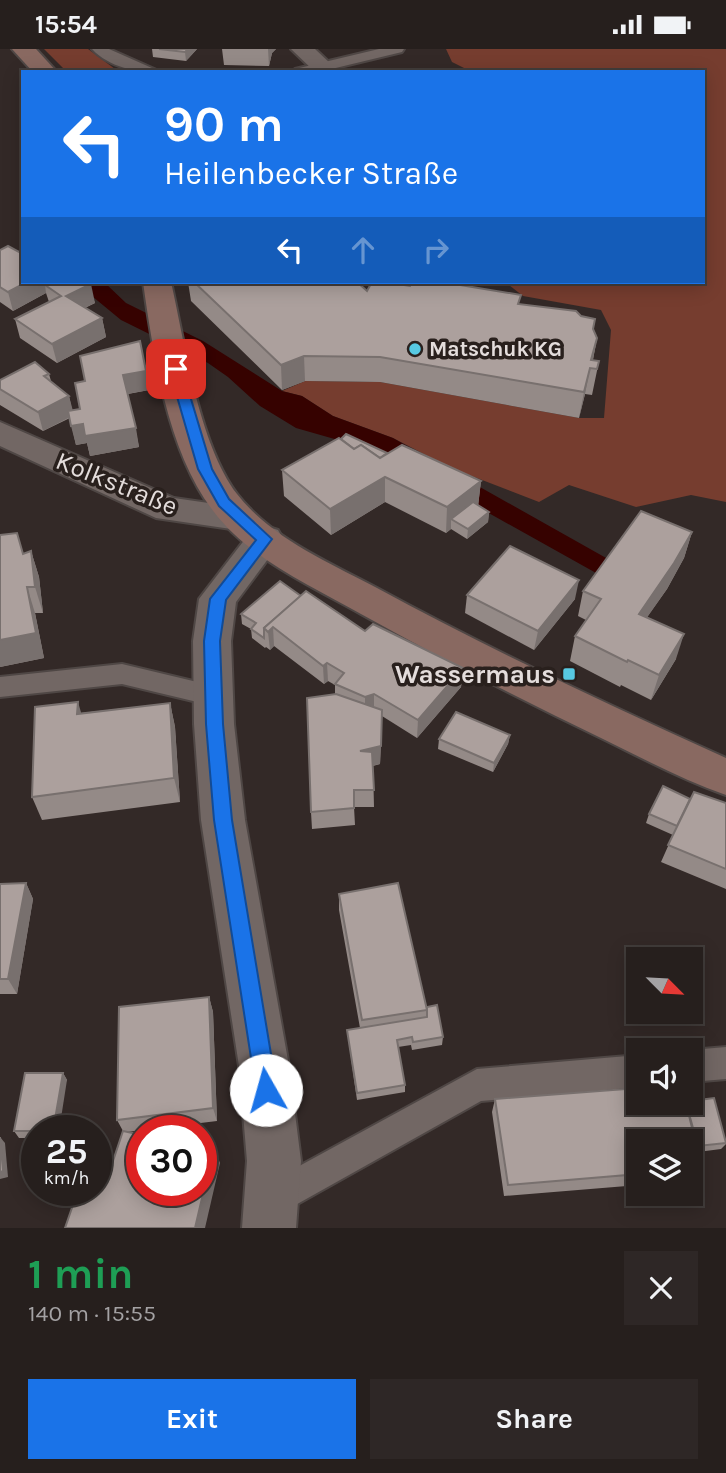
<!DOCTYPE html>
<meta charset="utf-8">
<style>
body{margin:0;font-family:Karla,sans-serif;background:#2e2726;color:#f1f3f6;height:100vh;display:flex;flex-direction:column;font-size:26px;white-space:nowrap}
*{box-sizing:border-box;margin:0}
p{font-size:23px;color:#a4a2a4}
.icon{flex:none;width:38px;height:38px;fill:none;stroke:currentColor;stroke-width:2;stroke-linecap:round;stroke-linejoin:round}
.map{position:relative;height:1179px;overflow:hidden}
.sheet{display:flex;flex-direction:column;background:#261f1d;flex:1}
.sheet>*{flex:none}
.hud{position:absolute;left:21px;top:21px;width:684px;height:214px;border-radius:0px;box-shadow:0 4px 18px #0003,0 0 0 2px #423d3b;background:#1a73e8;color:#fff;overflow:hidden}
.needle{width:46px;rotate:114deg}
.tools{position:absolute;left:626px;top:898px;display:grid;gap:14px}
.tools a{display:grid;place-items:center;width:77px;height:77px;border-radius:0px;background:#261f1d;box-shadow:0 4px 18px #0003,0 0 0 2px #423d3b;font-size:35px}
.speed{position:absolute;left:21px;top:1066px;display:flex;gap:14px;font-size:35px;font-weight:700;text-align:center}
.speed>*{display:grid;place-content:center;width:91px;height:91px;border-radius:50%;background:#261f1d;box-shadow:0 4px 18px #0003,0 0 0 2px #423d3b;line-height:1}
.speed small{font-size:18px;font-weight:400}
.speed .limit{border:10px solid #d22;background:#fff;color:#111}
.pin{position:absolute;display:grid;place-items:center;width:60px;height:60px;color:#fff;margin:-30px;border-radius:14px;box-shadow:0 4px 10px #0006}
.me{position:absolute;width:77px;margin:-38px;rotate:353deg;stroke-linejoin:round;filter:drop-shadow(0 0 5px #0008)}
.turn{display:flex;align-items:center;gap:24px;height:147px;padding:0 28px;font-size:32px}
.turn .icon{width:91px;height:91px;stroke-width:2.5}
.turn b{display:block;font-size:49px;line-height:60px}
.lanes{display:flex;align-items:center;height:66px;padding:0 28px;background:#0003;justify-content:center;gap:35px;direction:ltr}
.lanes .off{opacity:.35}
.round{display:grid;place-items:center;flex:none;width:74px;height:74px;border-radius:0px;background:#2e2726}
.headline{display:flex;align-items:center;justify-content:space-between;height:119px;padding:0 28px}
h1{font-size:42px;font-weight:700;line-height:52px;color:#1e9e55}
.cta{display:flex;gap:14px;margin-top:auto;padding:14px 28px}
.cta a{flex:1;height:80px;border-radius:0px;background:#1a73e8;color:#fff;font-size:28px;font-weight:700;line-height:80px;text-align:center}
.cta a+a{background:#2e2726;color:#f1f3f6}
.status{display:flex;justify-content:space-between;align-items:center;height:49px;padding:0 35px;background:#261f1d;direction:ltr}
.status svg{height:19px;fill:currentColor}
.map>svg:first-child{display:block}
.green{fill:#763d2f}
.water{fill:#360200}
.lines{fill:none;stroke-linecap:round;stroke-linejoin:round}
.service-casing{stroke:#4f4745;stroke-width:4}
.minor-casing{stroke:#4f4745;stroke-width:4}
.secondary-casing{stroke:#4f4745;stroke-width:4}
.service{fill:#726764;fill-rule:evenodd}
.minor{fill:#726764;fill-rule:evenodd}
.secondary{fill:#896961;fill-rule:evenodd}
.wall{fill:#948a87}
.shaded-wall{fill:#78706e}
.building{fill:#aca09d;stroke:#78706e;stroke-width:2}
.route{fill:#1a73e8;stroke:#114b97;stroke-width:2}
.poi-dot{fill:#57c9e2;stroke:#29201d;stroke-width:2.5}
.labels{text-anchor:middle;stroke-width:7;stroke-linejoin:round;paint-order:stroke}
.far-poi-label{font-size:21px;font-weight:bold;fill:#e4dddc;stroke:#29201d;text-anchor:start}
.street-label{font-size:26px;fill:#e4dddc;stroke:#29201d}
.poi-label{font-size:26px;font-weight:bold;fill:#e4dddc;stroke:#29201d;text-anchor:end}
</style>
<div class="status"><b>15:54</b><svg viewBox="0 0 49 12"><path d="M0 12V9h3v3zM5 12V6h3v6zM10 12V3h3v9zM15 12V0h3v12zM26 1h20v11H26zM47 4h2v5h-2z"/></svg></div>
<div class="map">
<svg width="726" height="1179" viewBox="0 0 726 1179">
<rect width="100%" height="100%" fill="#332927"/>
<g class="green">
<path d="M44,0H88L119,23H67Z"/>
<path d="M446,0H726V453L691,446L636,458L569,436L539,453L451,419L393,389L333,367L302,347L282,342L305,332L380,333L579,369H604L611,281L601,261L523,247L505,233H704V23H472L452,13Z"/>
</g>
<path class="water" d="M75,233H104L126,254L203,292L282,342L302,347L333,367L393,389L615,514L605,529L478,458L338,391L296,379L260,357L228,328L208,314L121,271Z"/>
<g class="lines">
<g class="service-casing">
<g id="service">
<path d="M92,0H109L161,23C136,23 110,19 92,0Z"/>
<path d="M379,0H404L402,3L319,23H293L295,20Z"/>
<path d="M122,615L214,637L223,640L227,647L223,654L214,657L122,635L0,648V628Z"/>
<path d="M726,998V1030L691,1033V1001Z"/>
<path d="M639,1006V1038L481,1052L283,1163L271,1168L259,1163L254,1151L259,1139L477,1020Z"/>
</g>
</g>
<g class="minor-casing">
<g id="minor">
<path d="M291,0H315L332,16L329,21H313Z"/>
<path d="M0,373L174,449L250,460L256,469L250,478L238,481L156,469L0,397Z"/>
<path d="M265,477L278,481L283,490L236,553L231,592L234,675L245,771L289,1017L301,1112L296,1179H242L247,1112L239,1017L201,771L194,675L193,592L199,550L252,481Z"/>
</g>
</g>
<g class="secondary-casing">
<g id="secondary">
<path d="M12,0H36L57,23H33Z"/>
<path d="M143,233H171C185,295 199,395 237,445C271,489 330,514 377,539C491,601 608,656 726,709V746C683,731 642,709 601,689C520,650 440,609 361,565C311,537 250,510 214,463C168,405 153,304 143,233Z"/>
</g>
</g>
<use href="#service" class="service"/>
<use href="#minor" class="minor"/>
<use href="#secondary" class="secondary"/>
</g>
<g class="wall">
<path d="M152,0H197L186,12L153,8Z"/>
<path d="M222,0H276L272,4L269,17L224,16Z"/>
<path d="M0,201L23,233H87L95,254L85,259L102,269L106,288L57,314L20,289L15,270L49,253L46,244L13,262L0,253Z"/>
<path d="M188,233H357L367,242L520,256L593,281L597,289L593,311L599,312L592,346L585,345L579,369L380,333L305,332L282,341L191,252Z"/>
<path d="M49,325L51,332L69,347L72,361L80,360L75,334L149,341L128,345L139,398L90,407L87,394L76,396L70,369L43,382L0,356V331Z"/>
<path d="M341,390L481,432L478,457L489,463L488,473L467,490L451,480L446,484L385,453L331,486L284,447L282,421Z"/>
<path d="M692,483L684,509L667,540L647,568L676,610L651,651L621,636L620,638L570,612L575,587L586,571L578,567L583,542Z"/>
<path d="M31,502L39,528L43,564H35L44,609L0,618L24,505Z"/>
<path d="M467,546L575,550L534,601L465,564Z"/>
<path d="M301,547L365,582L463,619L461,638L417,689L382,667L380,715L373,717L374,758H354L355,776L312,780L311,763L335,645V636L328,632L324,635L274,597L270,601L266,598L265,599L252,589L251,580L242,575L241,565Z"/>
<path d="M170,654L175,678L180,753L42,771L32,748L81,664Z"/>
<path d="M510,686L508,695L493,723L438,700L439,690Z"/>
<path d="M690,750L726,754V840L661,813L673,786L646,774L649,765Z"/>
<path d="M26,834L33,850L17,945H0V835Z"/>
<path d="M339,845L427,958L443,988L442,996L412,1001L411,996L398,998L405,1036V1043L357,1051L347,981L360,979L339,861Z"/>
<path d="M209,948L213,963L217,1072L127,1083L220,1114L89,1151L110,1121L123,1082L117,1071Z"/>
<path d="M63,1024L67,1031L37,1082V1089H19L14,1082Z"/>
<path d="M495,1050L726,1092V1095L721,1100L698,1103L702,1120L694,1132H691V1092H639V1136L504,1147L492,1063Z"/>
</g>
<g class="shaded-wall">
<path d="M188,0H197L186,12L185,3Z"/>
<path d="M268,0H276L272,4L269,17Z"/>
<path d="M27,233H53L45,236L46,244L13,262L8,243Z"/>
<path d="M91,235L95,254L71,265L66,247Z"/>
<path d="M102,269L106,288L57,314L52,295Z"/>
<path d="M597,289L592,315L590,319L585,345L579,369L584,343Z"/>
<path d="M304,307L305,332L282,341L281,316Z"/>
<path d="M146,322L149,341L127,345L123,326Z"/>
<path d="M69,347L74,366L43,382L38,363Z"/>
<path d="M83,375L136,379L139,398L90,407L87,394L76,396L71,377Z"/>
<path d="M385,428V453L331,486L330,460Z"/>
<path d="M481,432L478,458L451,470V480L446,484L447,458Z"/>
<path d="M489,463L488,473L467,490L468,480Z"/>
<path d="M692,483L684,509L667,540L632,590L639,565Z"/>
<path d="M31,502L39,528L43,564L35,538Z"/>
<path d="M579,531L575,550L534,601L538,582Z"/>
<path d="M27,538L35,564L44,609L0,618V591Z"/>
<path d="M273,578L274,597L270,601L268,583Z"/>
<path d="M684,585L676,610L651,651L659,626Z"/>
<path d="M327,614L328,632L324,635L323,617Z"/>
<path d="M463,619L461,638L417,689L418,671Z"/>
<path d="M374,645V663L365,666V648Z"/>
<path d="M78,653L85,677L77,665Z"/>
<path d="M170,654L175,678L180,753L174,729Z"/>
<path d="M382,679L380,715L361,719L360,702Z"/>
<path d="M510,686L508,695L493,723L494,714Z"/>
<path d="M26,834L33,850L17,945L8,930Z"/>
<path d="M209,948L213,963L217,1072L213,1059Z"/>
<path d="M63,1024L67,1031L59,1082H53Z"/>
<path d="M0,1088L5,1094L8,1128L0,1130Z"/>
<path d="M214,1098L220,1114L205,1179H195Z"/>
</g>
<g class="building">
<path d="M159,0H188L185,3Z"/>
<path d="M8,197L23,205V233H27L8,243L0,238V201Z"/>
<path d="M52,233H87L91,235L66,247L102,269L52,295L15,270L61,247L45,236Z"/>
<path d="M194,233H357L367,242L372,233H384L410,237L412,233H442L521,246L518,255L576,262L581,267L595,270L593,280L597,289L591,311L599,312L597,320L590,319L584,343L380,308L304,307L281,316Z"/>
<path d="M140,292L146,322L123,326L136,379L85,387L83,375L71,377L68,362L80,360L75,334L85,332L80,307Z"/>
<path d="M35,313L49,325L44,327L69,347L38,363L0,340V331Z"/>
<path d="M346,385L387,404L380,409L361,396L354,400L341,390Z"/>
<path d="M339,389L354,400L361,396L380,409L402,396L481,432L447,458L385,428L330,460L282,421Z"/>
<path d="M473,453L489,463L468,480L451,470Z"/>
<path d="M641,462L692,483L674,514L639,565L684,585L659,626L628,611L627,613L575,587L601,550L583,542Z"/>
<path d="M17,484L23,505L31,502L35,538H27L36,584L0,591V486Z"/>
<path d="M510,497L579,531L538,582L467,546Z"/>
<path d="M280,532L301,547L264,579V589L251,580L256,574L241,565Z"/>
<path d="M306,542L365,582L373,575L463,619L418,671L374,645L365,648L335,635L344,624L327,614L323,617L273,578L268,583L264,579Z"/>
<path d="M336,645L382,661L381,697L360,702L372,703L374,741H354V759L311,763L307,649Z"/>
<path d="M78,653L77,665L170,654L174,729L32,748L35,658Z"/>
<path d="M456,663L510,686L494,714L439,690Z"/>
<path d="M663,737L690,750L677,777L649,765Z"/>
<path d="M694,743L726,754V820L668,796Z"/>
<path d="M26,834L8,930H0V835Z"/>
<path d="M398,834L427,961L362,971L339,845Z"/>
<path d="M209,948L213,1059L117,1071L119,958Z"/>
<path d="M437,956L443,988L413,993L412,988L397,991L405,1036L357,1044L347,981L427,968V958Z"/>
<path d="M25,1024H63L53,1082H14Z"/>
<path d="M639,1039V1054H686L702,1120L691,1121V1092H639V1125L508,1136L495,1050Z"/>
<path d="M714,1049L726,1094L698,1097L686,1054H691V1052Z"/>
<path d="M123,1082L142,1086V1141H201V1096L214,1098L195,1179H65L75,1150L89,1151L92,1141H96V1131L110,1121Z"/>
<path d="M0,1088L3,1122L0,1123Z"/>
</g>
<path class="route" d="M176,316L182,320L212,420L229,450L272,490L226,551L220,592L223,675L232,771L277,1041L274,1049L266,1052L259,1049L256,1041L214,771L206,675L204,592L210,550L256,491L219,457L198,420L169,320Z"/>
<g class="poi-dot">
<circle cx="415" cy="300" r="7"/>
<rect x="562" y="618" width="14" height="14" rx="3.5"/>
</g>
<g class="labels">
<g class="far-poi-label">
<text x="429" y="307">Matschuk KG</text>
</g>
<g class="street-label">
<text transform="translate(117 434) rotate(22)" y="9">Kolkstraße</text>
</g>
<g class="poi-label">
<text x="555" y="634">Wassermaus</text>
</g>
</g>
</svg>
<div class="tools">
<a><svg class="needle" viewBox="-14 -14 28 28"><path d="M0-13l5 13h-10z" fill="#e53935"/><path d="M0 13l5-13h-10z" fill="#a4a2a4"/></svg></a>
<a><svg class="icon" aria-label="sound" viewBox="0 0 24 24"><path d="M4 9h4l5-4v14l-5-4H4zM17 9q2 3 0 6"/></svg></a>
<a><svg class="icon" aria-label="layers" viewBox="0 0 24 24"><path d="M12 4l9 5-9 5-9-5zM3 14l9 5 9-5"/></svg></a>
</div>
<div class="speed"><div>25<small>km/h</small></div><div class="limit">30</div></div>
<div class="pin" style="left:176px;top:320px;background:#d93025"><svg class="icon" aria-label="arrive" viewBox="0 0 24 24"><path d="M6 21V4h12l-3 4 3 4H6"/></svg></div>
<svg class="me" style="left:266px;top:1041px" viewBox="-20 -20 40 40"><circle r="19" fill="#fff"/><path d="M0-13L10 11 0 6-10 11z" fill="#1a73e8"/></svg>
<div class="hud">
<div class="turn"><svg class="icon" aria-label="left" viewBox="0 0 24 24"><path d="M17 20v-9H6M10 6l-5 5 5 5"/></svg><div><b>90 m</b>Heilenbecker Straße</div></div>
<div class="lanes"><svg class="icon" aria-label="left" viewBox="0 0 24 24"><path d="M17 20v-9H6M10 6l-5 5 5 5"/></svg><svg class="icon off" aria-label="ahead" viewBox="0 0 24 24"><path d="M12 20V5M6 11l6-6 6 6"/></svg><svg class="icon off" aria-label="right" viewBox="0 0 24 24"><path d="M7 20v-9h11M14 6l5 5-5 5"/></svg></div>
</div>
</div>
<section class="sheet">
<div class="headline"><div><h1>1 min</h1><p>140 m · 15:55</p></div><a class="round"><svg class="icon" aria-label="close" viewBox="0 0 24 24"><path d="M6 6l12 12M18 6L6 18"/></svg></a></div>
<div class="cta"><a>Exit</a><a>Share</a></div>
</section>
